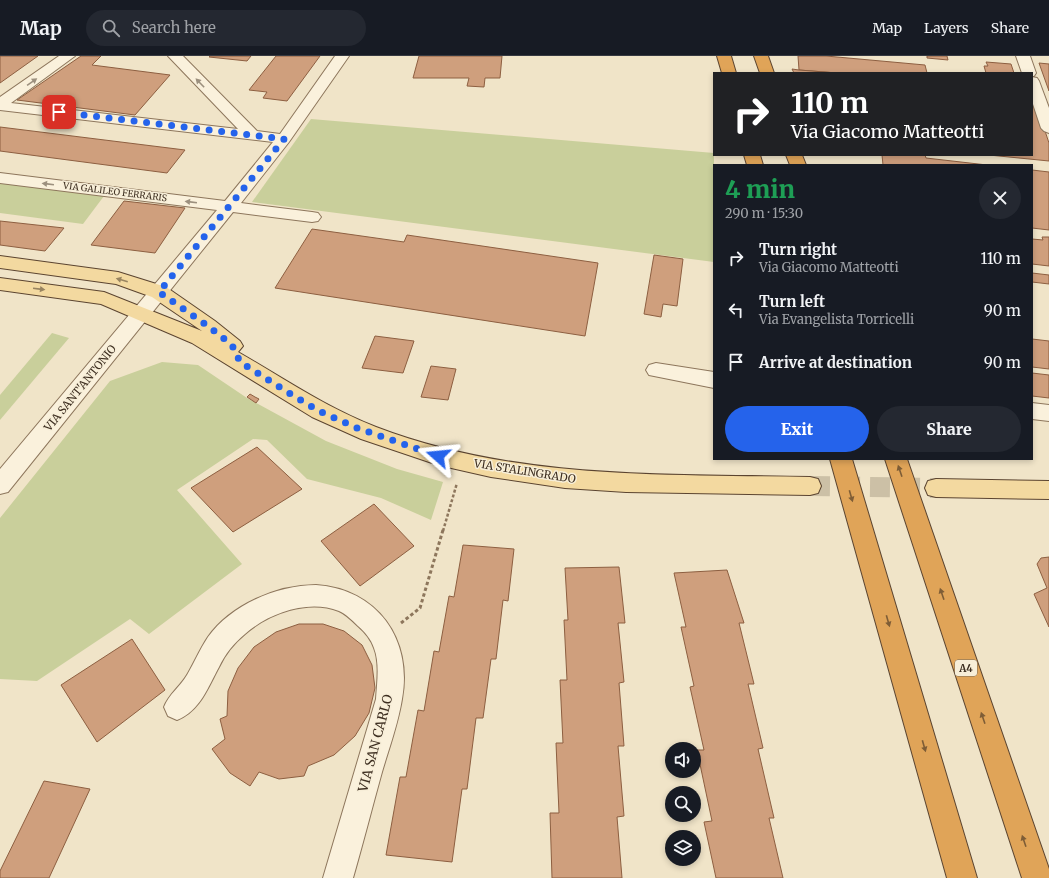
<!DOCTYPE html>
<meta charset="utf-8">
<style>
body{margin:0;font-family:Merriweather,serif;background:#242831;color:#f1f3f6;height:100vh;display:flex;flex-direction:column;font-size:15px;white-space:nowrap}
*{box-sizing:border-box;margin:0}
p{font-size:13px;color:#9ea1a6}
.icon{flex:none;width:22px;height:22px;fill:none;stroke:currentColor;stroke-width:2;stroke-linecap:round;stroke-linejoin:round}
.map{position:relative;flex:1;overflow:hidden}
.side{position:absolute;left:713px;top:108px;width:320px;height:296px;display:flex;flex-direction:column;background:#171b24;border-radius:0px;box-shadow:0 2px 6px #0003}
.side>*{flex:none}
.hud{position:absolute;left:713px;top:16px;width:320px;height:84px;border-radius:0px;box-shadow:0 2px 6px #0003;background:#202124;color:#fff;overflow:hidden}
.controls{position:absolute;left:665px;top:686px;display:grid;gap:8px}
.controls a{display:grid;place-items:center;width:36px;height:36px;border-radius:50%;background:#171b24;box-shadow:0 2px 6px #0003;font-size:20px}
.pin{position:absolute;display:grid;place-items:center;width:34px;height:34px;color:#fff;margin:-17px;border-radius:8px;box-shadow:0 2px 6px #0006}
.me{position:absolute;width:44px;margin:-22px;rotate:288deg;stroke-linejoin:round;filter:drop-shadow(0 0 3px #0008)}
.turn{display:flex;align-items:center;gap:14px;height:84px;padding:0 12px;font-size:18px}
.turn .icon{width:52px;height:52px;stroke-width:2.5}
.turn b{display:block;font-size:28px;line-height:34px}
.round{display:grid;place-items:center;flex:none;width:42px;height:42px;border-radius:21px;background:#242831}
.headline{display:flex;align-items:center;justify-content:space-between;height:68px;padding:0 12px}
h1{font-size:24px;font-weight:800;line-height:30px;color:#1e9e55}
.primary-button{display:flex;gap:8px;margin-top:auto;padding:8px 12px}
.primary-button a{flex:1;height:46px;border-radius:24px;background:#2563eb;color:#fff;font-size:16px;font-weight:800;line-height:46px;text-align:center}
.primary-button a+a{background:#242831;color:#f1f3f6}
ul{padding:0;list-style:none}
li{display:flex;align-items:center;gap:12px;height:52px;padding:0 12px}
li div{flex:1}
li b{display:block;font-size:15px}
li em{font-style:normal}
header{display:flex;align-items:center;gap:24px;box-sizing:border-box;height:56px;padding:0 20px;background:#171b24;border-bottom:1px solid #363941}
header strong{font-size:19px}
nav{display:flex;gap:22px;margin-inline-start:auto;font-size:14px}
.search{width:280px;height:36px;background:#242831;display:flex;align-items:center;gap:10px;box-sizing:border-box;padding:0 14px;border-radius:22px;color:#9ea1a6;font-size:15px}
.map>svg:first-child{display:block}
.green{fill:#c9cf9b}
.building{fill:#cf9f7d;stroke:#8d5f41}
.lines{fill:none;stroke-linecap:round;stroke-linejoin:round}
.major-tunnel{stroke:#ccc0a6;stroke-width:20;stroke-dasharray:20 10;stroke-linecap:butt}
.minor-casing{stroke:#8d765c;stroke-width:2}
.major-casing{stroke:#5b4430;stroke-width:2}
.highway-casing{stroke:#5b4430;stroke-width:2}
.path-far1{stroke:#8d765c;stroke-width:2.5;stroke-dasharray:3 2;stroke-linecap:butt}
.path{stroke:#8d765c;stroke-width:3;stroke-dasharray:3.5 2.5;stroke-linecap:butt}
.minor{fill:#faf1dc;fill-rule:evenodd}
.major{fill:#f3d9a0;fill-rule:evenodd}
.highway{fill:#e0a458;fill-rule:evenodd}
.oneway{fill:#9c907e}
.oneway2{fill:#988460}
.oneway3{fill:#7e5d36}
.route{stroke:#2563eb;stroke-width:7;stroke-dasharray:0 12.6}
.labels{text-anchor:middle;stroke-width:3;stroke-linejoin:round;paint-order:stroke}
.far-street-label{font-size:9px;fill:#3d2e20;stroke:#f7eed8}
.shield{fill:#f7eed8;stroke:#756857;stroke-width:1}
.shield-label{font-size:10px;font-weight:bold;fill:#3d2e20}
.street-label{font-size:11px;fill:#3d2e20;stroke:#f7eed8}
.near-street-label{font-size:13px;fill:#3d2e20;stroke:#f7eed8}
</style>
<header>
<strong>Map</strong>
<div class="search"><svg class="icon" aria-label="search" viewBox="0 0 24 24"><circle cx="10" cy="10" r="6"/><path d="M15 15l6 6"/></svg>Search here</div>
<nav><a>Map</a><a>Layers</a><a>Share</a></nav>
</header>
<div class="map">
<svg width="1049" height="822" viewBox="0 0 1049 822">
<rect width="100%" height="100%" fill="#f0e4c8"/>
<g class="green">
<path d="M311,63L714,97V206L252,146Z"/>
<path d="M0,126L104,140L83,168L0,157Z"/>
<path d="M52,277L69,282L0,364V339Z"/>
<path d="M162,306L198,309L247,342L326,385L397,413L443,426L431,464L381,442L307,423L267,384L253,383L177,434L242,508L149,578L130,563L37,625L0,623V462L110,325Z"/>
</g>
<g class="building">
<path d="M0,0H38L0,27Z"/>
<path d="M81,0H101L92,9L170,19L135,59L17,44Z"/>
<path d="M210,0H251L247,5L209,1Z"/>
<path d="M276,0H320L287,45L263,42L267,36L249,34Z"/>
<path d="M419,0H502L500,22H485L484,31L467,30L469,22H413Z"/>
<path d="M798,0H826L925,9L927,17H837L799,14Z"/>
<path d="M927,0H947L948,4L927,2Z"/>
<path d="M986,6L1011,8L1014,17H986L984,10H988Z"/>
<path d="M1039,7L1049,8V35Z"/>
<path d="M792,13L799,14L837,17H794Z"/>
<path d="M1032,47L1036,48L1049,87V105L989,99H1032Z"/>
<path d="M0,71L185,94L167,117L0,95Z"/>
<path d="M882,99H925L926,102L987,109H883Z"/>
<path d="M1032,114L1049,116V174L1032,172Z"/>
<path d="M124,145L185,152L155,197L91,189Z"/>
<path d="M0,165L64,172L45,195L0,189Z"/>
<path d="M312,173L404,186L407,179L598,207L585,280L275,232Z"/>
<path d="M1042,181H1049V210L1032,208V183L1043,184Z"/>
<path d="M654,199L683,203L677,250L663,248L661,261L644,258Z"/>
<path d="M1032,217L1049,219V228L1032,226Z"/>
<path d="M375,280L414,285L403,317L362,312Z"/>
<path d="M1032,283L1049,285V313L1032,311Z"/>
<path d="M431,310L456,313L448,344L421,341Z"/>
<path d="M1032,317L1049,319V342L1032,340Z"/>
<path d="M250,338L255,341L259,343L256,347L247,341Z"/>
<path d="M257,391L302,433L233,476L191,432Z"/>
<path d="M374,448L414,490L360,530L321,485Z"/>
<path d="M463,489L514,493L508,545L503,544L496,603H491L483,662H476L467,733H462L452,806L386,799L400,721H406L418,654L424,655L434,595L439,596L449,540L454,541Z"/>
<path d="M1049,501V571L1034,538L1047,532L1037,508L1041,502Z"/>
<path d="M619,511L625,567H618L624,626L619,627L624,690H618L624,760L617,761L622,822H552L550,757H559L556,687H563L560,624H567L564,564H568L565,512Z"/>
<path d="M727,514L744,567H739L754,628H748L763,692L758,693L774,762H769L783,822H716L704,766L712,765L697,694H704L690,631L694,630L681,571H686L674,517Z"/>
<path d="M299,568H323L344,575L362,589L372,609L375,632L369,657L355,680L334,699L308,710L304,720L279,723L259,716L250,730L230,717L212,693L225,683L220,663L227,660L228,635L238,612L254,591L276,576Z"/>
<path d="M132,583L165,634L97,686L61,629Z"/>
<path d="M44,725L90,733L49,822H0V815Z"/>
</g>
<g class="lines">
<path class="major-tunnel" d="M810,430L936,432"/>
<g class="minor-casing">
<g id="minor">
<path d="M59,0H75L11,47L238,73L168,0H183L257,75L280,78L335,0H349L289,86L241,147L312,156L318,157L321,161L318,165L312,166L233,156L8,436L0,438V413L217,154L0,127V117L225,145L273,86L0,54V41Z"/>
<path d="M1016,0H1030L1036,17L1034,20H1032V17H1022Z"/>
<path d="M1032,21L1037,22L1039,25L1049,52V77L1044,75L1041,72L1032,45Z"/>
<path d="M656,307L714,316V332L649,319L646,314L649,309Z"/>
<path d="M1032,347L1049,349V365L1032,363Z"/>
<path d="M316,529C377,533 413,583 402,643C398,668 389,692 382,716C372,752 363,787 353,822H323L376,643C377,627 380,607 374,592C371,583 365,576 358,570C352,564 346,558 339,555C308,543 269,557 245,578C234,587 225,598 219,611C208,631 200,655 177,664L168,660L164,651C169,638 180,631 187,619C194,607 200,593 208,581C231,549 277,529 316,529Z"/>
</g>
</g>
<g class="major-casing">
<g id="major">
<path d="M0,200L118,216L166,231L215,265L240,285L243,290L238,296C285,323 325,351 376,371C514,424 664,418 810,421L818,423L821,430L818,437L810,439L626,436L565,432L491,421L438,409L361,383L312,361L192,287L101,248L0,234V222L104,236L202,275L152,241L116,228L0,212Z"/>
<path d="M936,423L1049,425V443L936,441L928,439L925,432L928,425Z"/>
</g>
</g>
<g class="highway-casing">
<g id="highway">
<path d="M717,0H731L736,17H722Z"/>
<path d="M754,0H768L774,17H760Z"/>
<path d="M744,99H760L763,109H747Z"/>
<path d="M786,99H802L806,109H790Z"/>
<path d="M830,403H852L977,822H947Z"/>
<path d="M885,403H907L1049,813V822H1022Z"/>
</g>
</g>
<path class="path-far1" d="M443,475L457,427"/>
<path class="path" d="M401,567L420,552L443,474"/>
<use href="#minor" class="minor"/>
<use href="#major" class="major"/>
<use href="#highway" class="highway"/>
</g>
<defs><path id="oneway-solid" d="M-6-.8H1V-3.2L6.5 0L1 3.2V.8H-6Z"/></defs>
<g class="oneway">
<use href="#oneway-solid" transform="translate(32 26) rotate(-35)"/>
<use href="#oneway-solid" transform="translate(200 27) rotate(-134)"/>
<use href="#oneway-solid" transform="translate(48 128) rotate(-173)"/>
<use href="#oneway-solid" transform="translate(191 146) rotate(-173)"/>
</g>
<g class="oneway2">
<use href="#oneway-solid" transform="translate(122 224) rotate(-164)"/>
<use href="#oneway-solid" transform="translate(39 233) rotate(7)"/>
</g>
<g class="oneway3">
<use href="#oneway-solid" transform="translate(900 415) rotate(-109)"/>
<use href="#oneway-solid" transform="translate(851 440) rotate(74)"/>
<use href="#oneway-solid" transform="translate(942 538) rotate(-109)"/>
<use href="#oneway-solid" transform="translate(888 565) rotate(74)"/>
<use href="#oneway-solid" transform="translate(983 662) rotate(-109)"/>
<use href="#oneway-solid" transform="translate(924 690) rotate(74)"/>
<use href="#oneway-solid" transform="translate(1024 785) rotate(-109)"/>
</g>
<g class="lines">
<path class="route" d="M59,56L284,83L159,236L208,270L232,289L240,306L292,339L319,355L357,372L438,400"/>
</g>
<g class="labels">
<g class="far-street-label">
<text transform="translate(115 136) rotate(7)" y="3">VIA GALILEO FERRARIS</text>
</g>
<rect class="shield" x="955" y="604" width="22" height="16" rx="3"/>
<g class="shield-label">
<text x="966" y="616">A4</text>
</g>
<g class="street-label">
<text transform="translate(80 332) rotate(-51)" y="4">VIA SANT'ANTONIO</text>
<text transform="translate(525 415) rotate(9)" y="4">VIA STALINGRADO</text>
</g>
<g class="near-street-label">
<text transform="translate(375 687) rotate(-75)" y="5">VIA SAN CARLO</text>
</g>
</g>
</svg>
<div class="controls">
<a><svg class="icon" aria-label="sound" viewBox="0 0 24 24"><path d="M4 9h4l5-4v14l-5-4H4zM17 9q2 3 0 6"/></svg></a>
<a><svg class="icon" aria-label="search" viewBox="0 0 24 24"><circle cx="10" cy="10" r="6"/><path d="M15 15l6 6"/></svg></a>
<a><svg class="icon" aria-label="layers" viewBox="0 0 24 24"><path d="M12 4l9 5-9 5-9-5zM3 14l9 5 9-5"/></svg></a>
</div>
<div class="pin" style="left:59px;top:56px;background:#d93025"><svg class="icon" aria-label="arrive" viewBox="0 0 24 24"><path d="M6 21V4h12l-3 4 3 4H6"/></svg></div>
<svg class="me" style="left:438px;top:400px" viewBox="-20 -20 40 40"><path d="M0-17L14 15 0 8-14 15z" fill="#2563eb" stroke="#fff" stroke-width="4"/></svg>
<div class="hud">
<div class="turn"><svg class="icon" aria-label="right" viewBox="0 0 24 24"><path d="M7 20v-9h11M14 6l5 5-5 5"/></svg><div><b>110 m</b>Via Giacomo Matteotti</div></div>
</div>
<section class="side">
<div class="headline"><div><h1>4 min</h1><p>290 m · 15:30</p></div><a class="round"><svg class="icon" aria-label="close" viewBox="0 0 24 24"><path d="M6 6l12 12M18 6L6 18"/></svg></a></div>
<ul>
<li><svg class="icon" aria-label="right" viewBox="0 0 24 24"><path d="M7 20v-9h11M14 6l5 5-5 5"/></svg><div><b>Turn right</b><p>Via Giacomo Matteotti</p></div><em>110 m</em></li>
<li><svg class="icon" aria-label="left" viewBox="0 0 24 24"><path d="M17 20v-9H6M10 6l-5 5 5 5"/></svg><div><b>Turn left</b><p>Via Evangelista Torricelli</p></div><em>90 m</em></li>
<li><svg class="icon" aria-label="arrive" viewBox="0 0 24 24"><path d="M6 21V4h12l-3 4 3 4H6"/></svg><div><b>Arrive at destination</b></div><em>90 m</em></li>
</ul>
<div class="primary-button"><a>Exit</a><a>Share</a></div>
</section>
</div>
